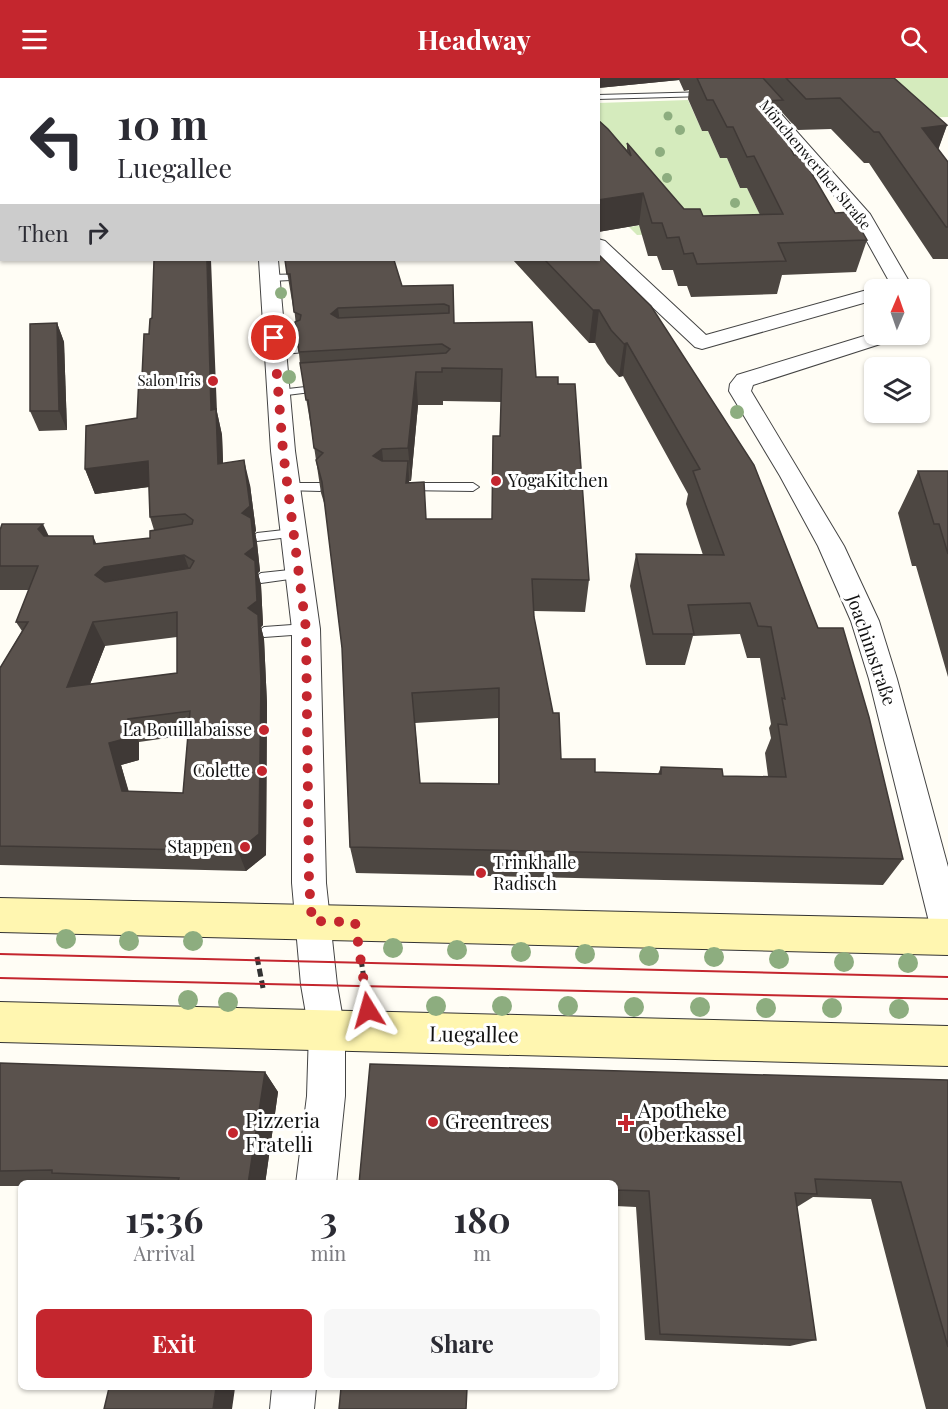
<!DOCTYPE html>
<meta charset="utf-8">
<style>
body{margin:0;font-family:"Playfair Display",serif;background:#f7f7f7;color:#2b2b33;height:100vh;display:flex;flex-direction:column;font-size:22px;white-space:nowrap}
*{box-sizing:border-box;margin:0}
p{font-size:20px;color:#7c7c81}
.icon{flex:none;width:33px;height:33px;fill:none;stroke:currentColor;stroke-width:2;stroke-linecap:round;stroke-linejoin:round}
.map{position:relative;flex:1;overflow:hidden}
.sheet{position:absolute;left:18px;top:1102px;width:600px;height:210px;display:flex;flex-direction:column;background:#fff;border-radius:9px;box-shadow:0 2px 4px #0004}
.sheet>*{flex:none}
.top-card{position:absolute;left:0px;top:0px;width:600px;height:183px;box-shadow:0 2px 4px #0004;background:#fff;color:#2b2b33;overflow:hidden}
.needle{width:39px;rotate:2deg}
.tools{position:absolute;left:864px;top:201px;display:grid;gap:12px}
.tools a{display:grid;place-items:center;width:66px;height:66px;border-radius:9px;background:#fff;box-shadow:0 2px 4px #0004;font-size:30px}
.pin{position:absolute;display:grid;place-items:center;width:51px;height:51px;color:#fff;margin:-26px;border:3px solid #fff;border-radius:50%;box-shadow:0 2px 6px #0007}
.me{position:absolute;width:66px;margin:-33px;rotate:352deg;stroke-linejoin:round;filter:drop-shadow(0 0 4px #0008)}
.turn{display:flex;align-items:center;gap:21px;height:126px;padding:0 18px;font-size:27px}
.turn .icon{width:78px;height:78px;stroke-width:2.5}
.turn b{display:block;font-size:42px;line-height:51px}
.then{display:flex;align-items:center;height:57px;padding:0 18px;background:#0003;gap:12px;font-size:22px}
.eta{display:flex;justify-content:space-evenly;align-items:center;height:102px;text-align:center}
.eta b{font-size:36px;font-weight:700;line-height:42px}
.primary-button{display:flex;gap:12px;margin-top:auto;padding:12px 18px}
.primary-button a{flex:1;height:69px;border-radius:9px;background:#c4262e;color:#fff;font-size:24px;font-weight:700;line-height:69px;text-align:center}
.primary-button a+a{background:#f7f7f7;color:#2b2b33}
header{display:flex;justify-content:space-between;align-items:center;height:78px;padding:0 18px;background:#c4262e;color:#fff;font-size:27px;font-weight:700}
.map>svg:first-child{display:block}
.green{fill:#d5ebbd}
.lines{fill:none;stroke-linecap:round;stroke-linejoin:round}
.service-casing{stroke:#444;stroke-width:2}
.minor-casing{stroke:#444;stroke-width:2}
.secondary-casing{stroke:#333;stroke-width:2}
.path-far1{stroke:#333;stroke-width:2;stroke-dasharray:4 1.5;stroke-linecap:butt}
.path{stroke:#333;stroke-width:5;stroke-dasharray:8 4;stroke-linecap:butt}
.service{fill:#fff;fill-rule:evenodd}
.minor{fill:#fff;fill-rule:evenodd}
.secondary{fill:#fff6b0;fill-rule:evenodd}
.tram{stroke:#c4262e;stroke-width:2}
.tree{fill:#8dad7f}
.wall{fill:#4d4742;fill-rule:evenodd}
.shaded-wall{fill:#3f3936}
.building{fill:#5a524d;stroke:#3f3936;stroke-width:1.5;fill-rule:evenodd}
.route{stroke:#c4262e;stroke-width:10;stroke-dasharray:0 18}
.poi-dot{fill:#c4262e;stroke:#fff;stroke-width:2}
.labels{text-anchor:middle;stroke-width:6;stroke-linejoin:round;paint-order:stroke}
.far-street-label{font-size:15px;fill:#111;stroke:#fff}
.far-poi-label{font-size:15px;fill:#111;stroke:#fff;text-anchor:end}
.poi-label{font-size:18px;fill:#111;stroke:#fff;text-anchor:end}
.street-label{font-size:18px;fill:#111;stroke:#fff}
.near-street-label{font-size:21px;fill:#111;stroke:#fff}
.near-poi-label{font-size:21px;fill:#111;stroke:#fff;text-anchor:start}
</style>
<header><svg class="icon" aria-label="menu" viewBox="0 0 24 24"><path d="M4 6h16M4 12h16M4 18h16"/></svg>Headway<svg class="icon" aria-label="search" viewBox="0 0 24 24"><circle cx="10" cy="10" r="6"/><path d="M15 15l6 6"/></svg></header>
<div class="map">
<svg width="948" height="1331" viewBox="0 0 948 1331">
<rect width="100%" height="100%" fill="#fffdf5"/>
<g class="green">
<path d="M871,0H948V39L911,40Z"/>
<path d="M688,22L702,53H708L720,80H727L740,110H747L767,151L637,157L629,149L662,144L599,82L598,25Z"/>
</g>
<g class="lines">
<g class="service-casing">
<g id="service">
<path d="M709,14V18H706L598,21V17Z"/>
<rect x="0" y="167" width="2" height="6"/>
<path d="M309,196L314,199L312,201L270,203L265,200L270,197Z"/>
<path d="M300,269L304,270V274L275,277L270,274L275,271Z"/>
<path d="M323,307L327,308V312L279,318L273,315L279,312Z"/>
<path d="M288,405H320L326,409L320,413L284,412L282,409Z"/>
<path d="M406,405H473L479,409L473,413L402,412V406Z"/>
<path d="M293,451L297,452L299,455L297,458L257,463L251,459L257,455Z"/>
<path d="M299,491L304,493L306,496L304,499L261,505L254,500L261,495Z"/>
<path d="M306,546L313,551L306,556L264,559L257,554L264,549Z"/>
</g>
</g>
<g class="minor-casing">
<g id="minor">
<rect x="246" y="0" width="16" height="2"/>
<path d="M733,0H749L870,136L914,212H894L855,142Z"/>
<path d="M598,161L605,163L706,257L867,212H880H874V222L702,271L695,269L598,178Z"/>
<path d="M259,182H278L295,373L320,551L326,805L337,907L345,953V1018L336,1106H296L307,1018L309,953L301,907L292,805V551L271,373Z"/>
<path d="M874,255V256H902L899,260L753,307L751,313L844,468L879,543L897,601L948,789V868L936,863L931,852L869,601L851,543L818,468L780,398L729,313L730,306L737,297Z"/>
<path d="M272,1310H316L314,1331H270Z"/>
</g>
</g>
<g class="secondary-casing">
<g id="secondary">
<path d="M0,820L948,841V877L0,854Z"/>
<path d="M0,924L948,948V988L0,964Z"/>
</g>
</g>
<path class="path-far1" d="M324,2L343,0"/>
<g class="path">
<path d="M257,879L263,910"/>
<path d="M361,881L366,915"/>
</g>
<use href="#service" class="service"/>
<use href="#minor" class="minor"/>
<use href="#secondary" class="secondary"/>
<g class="tram">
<path d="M0,876L948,899"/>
<path d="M0,900L948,921"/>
</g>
</g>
<g class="tree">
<circle cx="668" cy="38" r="4.5"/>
<circle cx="680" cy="52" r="5"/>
<circle cx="660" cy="74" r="5"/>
<circle cx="667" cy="100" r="5"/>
<circle cx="735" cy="125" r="5"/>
<circle cx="281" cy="215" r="6"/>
<circle cx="289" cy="299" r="7"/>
<circle cx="737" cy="334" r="7"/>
<circle cx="66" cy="861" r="10"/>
<circle cx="129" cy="863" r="10"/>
<circle cx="193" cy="863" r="10"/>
<circle cx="393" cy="870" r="10"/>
<circle cx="457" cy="872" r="10"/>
<circle cx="521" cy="874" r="10"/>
<circle cx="585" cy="876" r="10"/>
<circle cx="649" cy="878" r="10"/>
<circle cx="714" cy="879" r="10"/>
<circle cx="779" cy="881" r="10"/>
<circle cx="844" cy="884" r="10"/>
<circle cx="908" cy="885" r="10"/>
<circle cx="188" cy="922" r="10"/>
<circle cx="228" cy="924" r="10"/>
<circle cx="436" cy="928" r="10"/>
<circle cx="502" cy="928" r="10"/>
<circle cx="568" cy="928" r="10"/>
<circle cx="634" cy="929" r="10"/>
<circle cx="700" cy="929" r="10"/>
<circle cx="766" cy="930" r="10"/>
<circle cx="832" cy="930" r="10"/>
<circle cx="899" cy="931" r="10"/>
</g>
<g class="wall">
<rect x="46" y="0" width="180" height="2"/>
<path d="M391,0H894L947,47L938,71L948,84V181H933L869,85H864L831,51L798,52L780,32L777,45L794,77L835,135L867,162L856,194L782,197L777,216L691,219L687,208H678L673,192H662L657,178H648L639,147L598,154V42L627,72V65L684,131L703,138L760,137L747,110H740L727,80H720L708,53H702L688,21L689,12L684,13L679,2L598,10V2H391Z"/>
<path d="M285,182L402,208L453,207L454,245L536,299L558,306L589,502L585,534L534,533V539L561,681L595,694L658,696L661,689L723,698H768L765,675L771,660L769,650L771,646L760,580H747L740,556L693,558L685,587H646L630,508L636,476L703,477L686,426L688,416L623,298L619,299L607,285L595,265H589L513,182H598L903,781L883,807L356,795L350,769L342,570L325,428L321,415L316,382L312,355L300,285L294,229H293ZM443,323L502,324L500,358L492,441H426L409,404V403H411L418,327H443ZM498,640V706L420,705L415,645Z"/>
<path d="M57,245L64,264L67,352L39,353L30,333Z"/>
<path d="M217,334L222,357L223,385L250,407L256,453L255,454L257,465L260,493L258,495L261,507L263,547L261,549L264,561L267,626L266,777L246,793L0,787V590L22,553L16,544L29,512H0V452L49,458L97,466L150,460L154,452L150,439L149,409L95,416L85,391ZM177,559V595L90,606L105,568ZM188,657L183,715L129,714L121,687L139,682V664Z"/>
<path d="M918,393H948V599L916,488H912L898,435Z"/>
<path d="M0,985L265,994L278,1014L265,1106H21V1108H0Z"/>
<path d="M948,1002V1331H926L871,1121L813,1119L797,1129L816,1262L790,1268L645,1262L636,1129L615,1128V1106Z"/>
</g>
<g class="shaded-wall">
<path d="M539,0H680L679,2L598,10V2H539Z"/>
<path d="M947,47L936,78L922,50Z"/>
<path d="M643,115L639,147L598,154V122Z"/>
<path d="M207,182H211L217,334L222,357L224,411L218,386L211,332Z"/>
<path d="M338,230L342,263L331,236Z"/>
<path d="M593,232H599L595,265H589Z"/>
<path d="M57,245L64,264L67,352L59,333Z"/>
<path d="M627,265L623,298L619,299L624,266Z"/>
<path d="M416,294L418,327L411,403L408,370Z"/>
<path d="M382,371L385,404L373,378Z"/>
<path d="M244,382L250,407L256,453L255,454L257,465L260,493L258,495L261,507L263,547L261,549L264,561L267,626L266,777L246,793L238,773L248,530L242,435Z"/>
<path d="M148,383L156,408L95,416L85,391Z"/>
<path d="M408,383L410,416L406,405Z"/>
<path d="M43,446L55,471L38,451Z"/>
<path d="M93,458L104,483L184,477L193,502L115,514L95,497Z"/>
<path d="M93,544L105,568L80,632L67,609Z"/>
<path d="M128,641L139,664V682L121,687L134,734L122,713L109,665Z"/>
<path d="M265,994L278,1014L265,1106H248Z"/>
<path d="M216,1310H235L232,1331H213Z"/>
</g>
<g class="building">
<rect x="158" y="0" width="51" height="2"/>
<path d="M287,0H333V2H290V0Z"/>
<path d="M404,0H555L557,2H405Z"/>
<path d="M697,0H763L783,22L766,23L794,77H801L835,135L851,134L867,162L778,165L786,183L697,186L693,175L684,176L679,159L667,160L662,145H652L643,115L598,122V42L608,51L631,78L627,65L684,131H700L703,138L783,136L754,78L747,79L733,49H727L713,22H707Z"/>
<path d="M786,0H894L947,47L922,50L948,84V149H946L879,54H874L840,20L806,21Z"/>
<path d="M598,176L651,228L754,387L818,550H843L869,639L903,781L350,769L342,570L322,404L316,382L323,375L314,370L308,322H306L300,285L446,275L450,271L442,266L299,274L295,244L300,242L301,237L294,234L290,196H287L285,182H394L402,208L453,207L454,245L532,244L536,299H558V306H575L589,502L532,501L534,539L553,635H559L561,681H595V694L661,696V689L722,691L723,698L786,699L778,646L787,647L782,620L785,621L771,549L758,548L750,525L688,527L694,556H653L636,476L724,477L693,393L700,391L627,265L624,266L611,252L599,232H593L545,182H598ZM444,226L449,228V235L338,240L331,236L338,230ZM442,290L502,291L500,358H493L492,441H426L424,404L406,405L408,383H382L373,378L382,371L408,370L416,294H442ZM499,610V706L420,705L412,615Z"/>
<path d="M154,182H207L211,332L216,331L218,386L244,382L250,428L242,435L251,440L254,469L245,476L255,483L257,523L248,530L258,537L261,603L259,756L238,773L0,768V590L28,544H16L38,488H0V452L2,446H43L38,451L44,458H93L94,466L150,460V453L192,446L193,442L185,436L150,439L148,383L85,391L86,348L137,340L139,298H142L144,256H149L150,241L152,240ZM184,477L194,483L190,490L105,504L95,497L104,489ZM177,534V595L67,609L93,544ZM190,633L183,715L122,713L109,665L128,660V641Z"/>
<path d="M57,245L59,333H30V246Z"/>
<path d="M918,393H948V476L939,446H934Z"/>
<path d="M0,985L265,994L248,1106H177L179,1100L52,1095V1092L0,1093Z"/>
<path d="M370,986L948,1002V1269L901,1104L815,1101L817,1116L795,1115L816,1262L660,1256L649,1113L615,1112V1106H359Z"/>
<path d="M109,1310H216L213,1331H104Z"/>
<path d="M341,1310H467L466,1331H339Z"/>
</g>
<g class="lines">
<path class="route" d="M274,260L283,373L306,551L309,805L312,843L355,844L368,932"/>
</g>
<g class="poi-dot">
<circle cx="213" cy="303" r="6"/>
<circle cx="496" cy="403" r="6"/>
<circle cx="264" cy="652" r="6"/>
<circle cx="262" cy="693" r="6"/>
<circle cx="245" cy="769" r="6"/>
<circle cx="481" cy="795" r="6"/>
<circle cx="433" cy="1044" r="6"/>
<path d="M623 1036h6v6h6v6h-6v6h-6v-6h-6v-6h6z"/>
<circle cx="233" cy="1055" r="6"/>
</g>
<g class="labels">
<g class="far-street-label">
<text transform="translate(815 87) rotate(50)" y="5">Mönchenwerther Straße</text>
</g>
<g class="far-poi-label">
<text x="201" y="308">Salon Iris</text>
</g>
<g class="poi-label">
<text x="508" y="409" text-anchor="start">YogaKitchen</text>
<text x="252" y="658">La Bouillabaisse</text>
<text x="250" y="699">Colette</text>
<text x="233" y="775">Stappen</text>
<text x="493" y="791" text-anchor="start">Trinkhalle<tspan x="493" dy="21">Radisch</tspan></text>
</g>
<g class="street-label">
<text transform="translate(871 572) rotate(71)" y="6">Joachimstraße</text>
</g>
<g class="near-street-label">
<text transform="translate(474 957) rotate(1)" y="7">Luegallee</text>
</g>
<g class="near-poi-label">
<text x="638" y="1040">Apotheke<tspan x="638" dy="24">Oberkassel</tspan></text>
<text x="245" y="1050">Pizzeria<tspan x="245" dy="24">Fratelli</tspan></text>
<text x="445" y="1051">Greentrees</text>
</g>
</g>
</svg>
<div class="tools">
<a><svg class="needle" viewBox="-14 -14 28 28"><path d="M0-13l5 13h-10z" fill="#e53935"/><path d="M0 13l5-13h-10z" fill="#7c7c81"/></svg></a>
<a><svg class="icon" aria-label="layers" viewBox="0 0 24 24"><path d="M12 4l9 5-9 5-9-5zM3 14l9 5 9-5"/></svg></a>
</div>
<div class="pin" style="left:274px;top:260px;background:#d93025"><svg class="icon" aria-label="arrive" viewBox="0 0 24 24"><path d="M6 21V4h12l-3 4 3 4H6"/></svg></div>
<svg class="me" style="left:368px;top:932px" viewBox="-20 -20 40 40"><path d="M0-17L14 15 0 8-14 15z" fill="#c4262e" stroke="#fff" stroke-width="4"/></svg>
<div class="top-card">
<div class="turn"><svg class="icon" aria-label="left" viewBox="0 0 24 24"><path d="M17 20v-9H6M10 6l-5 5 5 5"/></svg><div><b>10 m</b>Luegallee</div></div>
<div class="then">Then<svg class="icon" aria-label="right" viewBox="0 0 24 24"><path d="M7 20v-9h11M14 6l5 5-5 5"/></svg></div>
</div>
<section class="sheet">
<div class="eta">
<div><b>15:36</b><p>Arrival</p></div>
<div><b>3</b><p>min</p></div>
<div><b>180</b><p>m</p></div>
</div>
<div class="primary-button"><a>Exit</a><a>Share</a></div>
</section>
</div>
